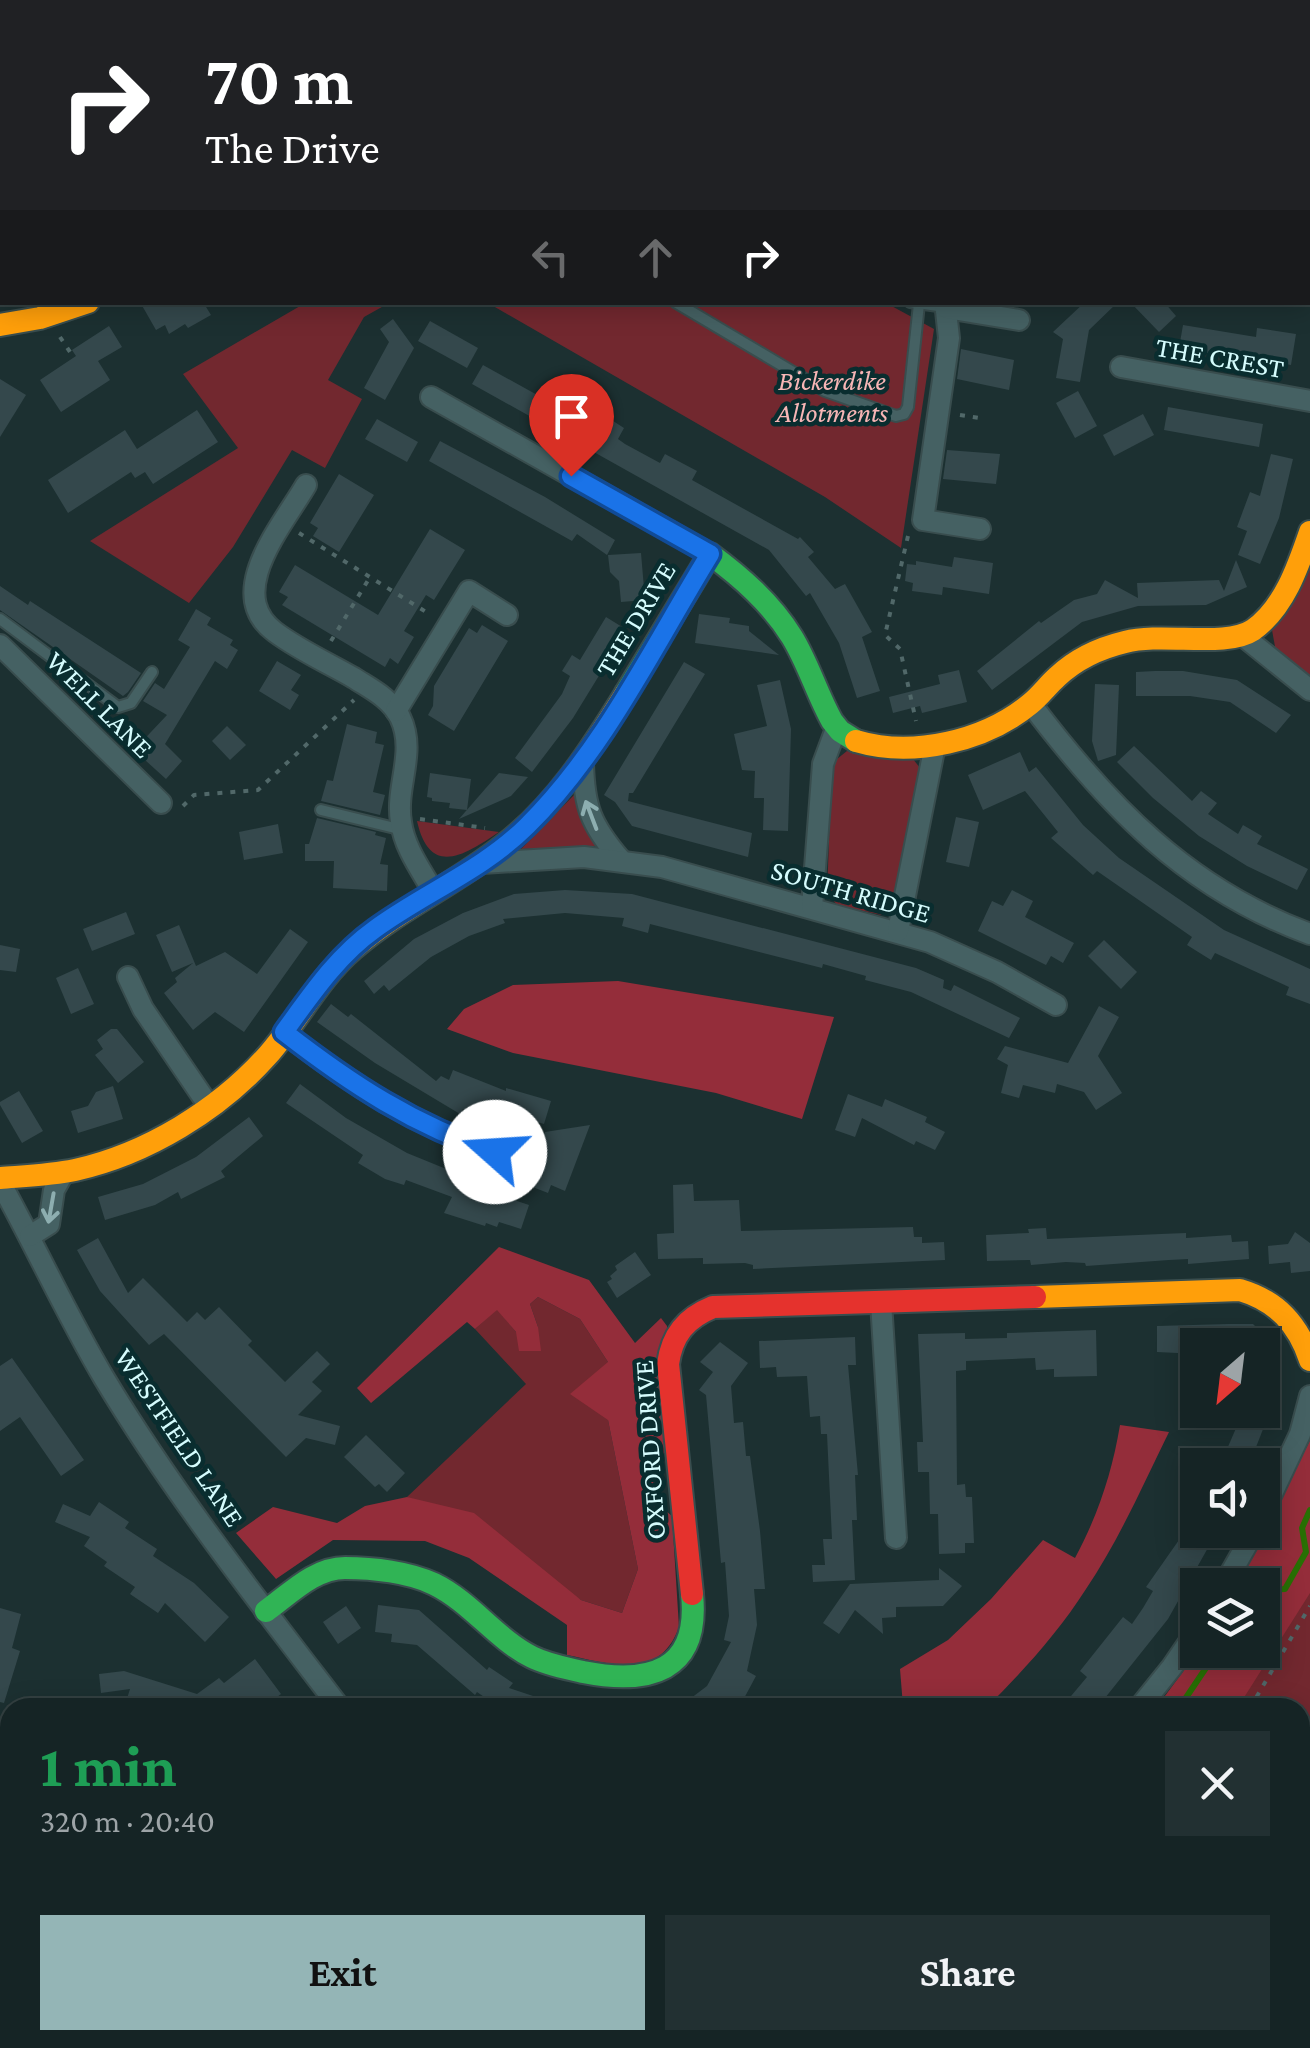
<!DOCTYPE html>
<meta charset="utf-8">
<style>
body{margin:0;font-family:"Crimson Pro",serif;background:#223032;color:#f1f3f6;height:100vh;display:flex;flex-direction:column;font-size:38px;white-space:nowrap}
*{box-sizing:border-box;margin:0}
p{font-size:32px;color:#9da4a7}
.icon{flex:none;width:55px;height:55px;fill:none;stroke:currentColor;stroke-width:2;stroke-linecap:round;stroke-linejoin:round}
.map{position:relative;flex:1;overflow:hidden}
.details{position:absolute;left:0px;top:1698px;width:1310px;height:352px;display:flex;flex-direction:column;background:#152425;border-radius:30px 30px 0 0;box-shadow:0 5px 25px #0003,0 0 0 2px #344142}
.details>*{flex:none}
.top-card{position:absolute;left:0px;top:0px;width:1310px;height:305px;box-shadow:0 5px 25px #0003,0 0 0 2px #344142;background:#202124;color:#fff;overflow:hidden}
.needle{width:65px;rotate:208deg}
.fabs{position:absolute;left:1180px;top:1328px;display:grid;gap:20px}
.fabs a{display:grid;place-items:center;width:100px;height:100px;border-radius:0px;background:#152425;box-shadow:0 5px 25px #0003,0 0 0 2px #344142;font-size:50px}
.pin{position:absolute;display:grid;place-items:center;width:85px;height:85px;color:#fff;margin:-102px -42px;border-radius:50% 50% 50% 0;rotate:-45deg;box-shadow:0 0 10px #0007}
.pin .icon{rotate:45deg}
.me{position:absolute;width:110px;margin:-55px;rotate:289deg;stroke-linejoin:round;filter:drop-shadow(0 0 8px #0008)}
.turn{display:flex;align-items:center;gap:35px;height:210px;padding:0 40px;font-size:45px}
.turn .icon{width:130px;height:130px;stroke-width:2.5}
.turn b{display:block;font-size:70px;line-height:85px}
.lanes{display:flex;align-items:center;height:95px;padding:0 40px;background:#0003;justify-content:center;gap:50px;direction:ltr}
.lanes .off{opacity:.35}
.round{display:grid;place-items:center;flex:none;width:105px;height:105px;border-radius:0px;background:#223032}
.headline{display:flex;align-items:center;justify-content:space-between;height:170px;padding:0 40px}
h1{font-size:60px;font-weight:700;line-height:75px;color:#1e9e55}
.action{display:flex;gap:20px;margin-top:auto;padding:20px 40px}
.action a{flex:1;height:115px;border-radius:0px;background:#94b5b6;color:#111;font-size:40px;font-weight:700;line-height:115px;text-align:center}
.action a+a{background:#223032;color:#f1f3f6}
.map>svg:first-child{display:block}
.green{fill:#72282f}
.forest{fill:#942d3a}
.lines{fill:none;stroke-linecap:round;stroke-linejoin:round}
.stream{stroke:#287004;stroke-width:6}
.building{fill:#34484c}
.lane-casing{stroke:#394d4e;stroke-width:14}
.street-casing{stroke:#394d4e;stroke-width:24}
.fast-casing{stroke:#394d4e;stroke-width:26}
.slow-casing{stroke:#394d4e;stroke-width:26}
.jam-casing{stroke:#394d4e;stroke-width:26}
.path{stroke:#516869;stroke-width:4;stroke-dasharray:5 8;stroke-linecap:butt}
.lane{stroke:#456163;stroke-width:10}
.street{stroke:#456163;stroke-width:20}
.fast{stroke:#30b455;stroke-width:22}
.slow{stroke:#ff9f0a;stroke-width:22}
.jam{stroke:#e5322d;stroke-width:22}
.oneway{stroke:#8daeb0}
.route-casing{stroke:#114b97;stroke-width:25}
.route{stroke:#1a73e8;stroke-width:18}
.labels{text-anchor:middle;stroke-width:9;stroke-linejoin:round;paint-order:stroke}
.street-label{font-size:28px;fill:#d5fcfd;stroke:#092d2f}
.park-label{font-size:28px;font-style:italic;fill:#f7b6b6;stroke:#092d2f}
</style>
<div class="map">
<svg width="1310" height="2048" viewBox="0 0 1310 2048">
<rect width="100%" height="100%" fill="#1c3031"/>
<g class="green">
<path d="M307,302L389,303L364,317L328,380L362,399L325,468L292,450L233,547L189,603L90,541L238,448L183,374Z"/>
<path d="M488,303H886L934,329L901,548L825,497Z"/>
<path d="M1310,559V679L1276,652L1272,630Z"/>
<path d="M847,751L913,759L920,768L894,903L881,915L837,905L827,893L832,763Z"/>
<path d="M575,794L580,813L597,846L521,849Z"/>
<path d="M417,821L499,832C466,854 430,879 417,821Z"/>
<path d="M538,1297L580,1319L608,1362V1420L638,1569L622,1613L581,1600L407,1497L526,1384L475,1329L497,1309L516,1332L538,1327L530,1304Z"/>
<path d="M1310,1495V2048H1220L1215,2040H1300V1708H1162L1262,1650Z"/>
</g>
<g class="forest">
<path d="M618,981L834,1017L802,1119L716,1093L513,1053L447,1029L464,1009L513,985Z"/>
<path d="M499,1247L589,1280L635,1343L661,1318L667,1326L666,1451L651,1467L656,1503L672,1516L679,1627C660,1681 611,1664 567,1655V1625L469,1558L425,1541L333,1540L276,1579L236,1533L273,1507L337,1523L365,1506L407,1497L474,1513L581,1600L622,1613L638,1569L608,1420L570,1394L608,1362L580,1319L538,1297L530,1304L538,1327L541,1351H519L516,1332L497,1310L475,1329L467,1322L371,1403L357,1388Z"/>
<path d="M1120,1425L1169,1432C1143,1485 1119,1540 1086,1589C1058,1633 1023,1671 987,1707H900L903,1706L900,1669L948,1640L991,1599L1043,1540L1075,1558C1098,1515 1112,1473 1120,1425Z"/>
<path d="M1310,1440V1593L1238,1707L1156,1708L1199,1650H1262V1585H1238Z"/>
<path d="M1300,1918L1310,1931V2048H1220L1215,2040H1300Z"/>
</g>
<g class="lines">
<g class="stream">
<path d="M1262,1590L1285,1589L1306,1552L1302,1528L1310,1510"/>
<path d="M1179,1708L1218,1650"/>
</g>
</g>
<g class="building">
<path d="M140,302H203L211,315L188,328L185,324L169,334L165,325L156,330Z"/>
<path d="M1085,302H1118L1089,330L1080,382L1056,378L1063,339L1053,332Z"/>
<path d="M1130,302H1164L1176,316L1159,332Z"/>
<path d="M393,319L414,348L385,400L364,388L389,342L380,329Z"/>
<path d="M430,321L478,348L467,368L418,341Z"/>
<path d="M1183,325L1256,337L1257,328L1296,334L1291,365L1275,362L1274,365L1179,348Z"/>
<path d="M109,326L122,347L98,361L110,380L61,412L40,380L76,356L72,350Z"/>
<path d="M961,349L1014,360L1009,390L957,379Z"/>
<path d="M483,365L586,422L593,408L624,428L618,439L625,444L660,463L665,454L697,471L692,480L798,539L800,537L814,552L808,557L835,589L845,584L872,632L862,637L880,691L857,698L839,643L810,593L806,596L769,550L472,384Z"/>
<path d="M0,379L26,395L0,437Z"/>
<path d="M1078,391L1097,426L1075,438L1056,403Z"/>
<path d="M1168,407L1263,424L1259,447L1164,430Z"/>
<path d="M197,410L218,442L153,484L145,472L135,478L131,472L68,513L48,480L125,430L137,449Z"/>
<path d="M1143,414L1154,435L1114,456L1103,435Z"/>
<path d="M377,419L418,442L407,462L365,439Z"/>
<path d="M440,441L545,497L615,540L607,555L577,534L572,541L429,461Z"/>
<path d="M947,450L1000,454L996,484L943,479Z"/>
<path d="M1271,454L1293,459L1279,518L1260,564L1238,555L1247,531L1237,527L1250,492L1260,496Z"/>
<path d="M339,474L374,495L339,552L313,536L318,528L310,523Z"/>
<path d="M430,529L465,550L434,600L426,595L404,631L414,637L398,664L390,658L385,667L282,605L288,597L279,592L295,565L378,615Z"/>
<path d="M641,553L645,600L621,602L619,581L610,572L608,555Z"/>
<path d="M954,557L993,563L989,594L943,587L942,595L912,591L913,583L905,581L907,564L916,565V561L952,567Z"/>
<path d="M1236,560L1247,587L1206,605L1138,606L1082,622L992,690L977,671L1039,621L1041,623L1074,600L1097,594L1105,580L1138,598L1137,583L1219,580L1224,591Z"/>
<path d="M0,586L28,605L30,601L141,673L128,692L123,696L0,610Z"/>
<path d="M196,609L211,618L207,625L233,640L230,645L238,650L227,669L215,661L165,744L182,761L166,779L134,750L167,715L143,701L155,683L164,689L190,647L178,640Z"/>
<path d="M699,614L730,618L729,623L749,626V631L779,655L695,643Z"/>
<path d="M606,617L627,630L573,718L532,772L515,758L562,694L570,676L562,671L572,655L580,660Z"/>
<path d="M482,625L508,641L454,731L428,715L433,706L434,686L469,628L477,633Z"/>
<path d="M277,661L301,675L291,690L299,695L290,710L259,691Z"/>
<path d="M684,662L705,674L633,793H629L628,801L752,833L748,857L632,826L615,802L604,795Z"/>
<path d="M959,670L967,702L922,713L920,706L893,713L889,697L940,684L938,675Z"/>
<path d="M1155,671H1183L1237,680L1291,715L1276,733L1230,702L1190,696H1136V672Z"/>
<path d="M780,680L791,729L788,831L763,830L764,798H754L755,771L742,770L734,734L767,726L757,685Z"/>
<path d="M1095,684L1119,685L1116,755L1098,761L1092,741Z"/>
<path d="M347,724L377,732L375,743L384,745L373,792L385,795L380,815L321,801L327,780L333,781Z"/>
<path d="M227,726L246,745L230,760L212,741Z"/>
<path d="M1134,746L1192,801L1201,791L1217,803L1208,814L1238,834L1243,825L1262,836L1257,844L1308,869L1297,890L1247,866L1199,836L1153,798L1117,762Z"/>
<path d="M1020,752L1029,772L1036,767L1083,825L1119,858L1224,930L1310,969V1004L1286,995L1289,987L1215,953L1211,960L1187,945L1192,937L1097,871L1093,875L1051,838L1058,832L1025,791L983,810L968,775Z"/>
<path d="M430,773L471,779L467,810L449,808L450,803L432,801V798L427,797Z"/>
<path d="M499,773L528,777L511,796L459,819Z"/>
<path d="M956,817L979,822L969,867L946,862Z"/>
<path d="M317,818L376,832L375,835L386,838L380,864L388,865L387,891L333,888L334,861H305V844H309Z"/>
<path d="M278,824L283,853L244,860L239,832Z"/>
<path d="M565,890L632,894L916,968L944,980L943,988L951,991L954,985L1020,1018L1009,1038L911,992L865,980L866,976L823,964L822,968L650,924L648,933L622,926L624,918L565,913L503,919L505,923L469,936L431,957L389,991L384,985L374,994L364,981L414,939L463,913L514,894Z"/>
<path d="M1012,890L1033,901L1025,917L1074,943L1063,963L1051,956L1046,965L978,931L992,901L1003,906Z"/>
<path d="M126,912L135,934L92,951L83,929Z"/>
<path d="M179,925L196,966L225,952L257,974L290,929L308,942L244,1032L215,1012L193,1030L164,993L177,982L175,978L193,963L172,972L156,935Z"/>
<path d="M1104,940L1137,972L1121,989L1088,956Z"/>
<path d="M0,945L20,949L16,972L0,970Z"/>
<path d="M78,968L94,1004L71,1014L56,978Z"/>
<path d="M331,1004L348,1017L351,1014L436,1081L441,1076L449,1080L453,1070L506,1091V1088L551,1101L544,1124L488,1108L484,1117L463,1109L460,1114L375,1063L317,1022Z"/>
<path d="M1099,1006L1119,1017L1098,1056L1122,1093L1096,1110L1084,1092L1057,1084L1055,1093L1023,1085L1019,1098L1001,1093L1008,1065L997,1059L1005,1046L1068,1063Z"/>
<path d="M111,1029H117L144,1062L118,1083L95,1055L103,1049L97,1040Z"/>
<path d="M300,1084L346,1118L407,1153L461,1175L459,1182L529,1205L521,1229L499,1222L497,1227L486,1223L485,1226L444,1213L452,1197L406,1180L404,1185L385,1179L358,1163L363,1155L286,1103Z"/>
<path d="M113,1086L123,1119L78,1133L71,1111L88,1106L96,1092Z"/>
<path d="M19,1091L43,1131L22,1143L0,1105V1102Z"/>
<path d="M848,1094L882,1107L885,1099L927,1117L925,1122L945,1132L935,1150L916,1141L914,1145L862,1118L855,1137L835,1130Z"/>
<path d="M249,1117L263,1136L221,1171L225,1177L181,1199L178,1192L155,1205L105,1220L98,1197L143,1184L196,1157Z"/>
<path d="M590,1125L565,1191L551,1185L548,1193L525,1184L545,1132Z"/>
<path d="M693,1184L694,1201L739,1200L741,1231L913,1227L914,1237H922V1243L944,1242L945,1260L753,1269V1265L745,1263L703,1264V1258L658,1259L657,1234L674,1233L673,1185Z"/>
<path d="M1046,1228L1047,1239L1161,1234L1186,1233V1238L1231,1235L1232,1242L1248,1241L1249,1259L1188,1264V1259L1169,1260L1086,1266L1085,1263L1066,1262L1031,1265L1030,1260L987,1261L986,1235L1029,1233L1028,1229Z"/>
<path d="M1295,1232L1310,1243V1271L1291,1273L1290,1262L1269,1264L1268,1246L1288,1244Z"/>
<path d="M98,1238L128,1293L143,1278L187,1322L197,1312L205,1320L219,1307L252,1341L248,1345L285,1382L317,1351L330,1364L312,1382L322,1391L298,1415L340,1426L335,1445L306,1438L286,1457L164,1334L149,1345L100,1291L77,1250Z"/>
<path d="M635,1252L651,1275L617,1298L607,1282L612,1279L610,1276L617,1270L615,1266Z"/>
<path d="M1228,1324H1253L1274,1345H1198V1354L1157,1352V1326Z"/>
<path d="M1096,1330L1097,1376L1054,1377V1369L1036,1370L1035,1358L966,1361V1370L956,1371L957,1485L965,1484L966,1497H972L974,1543H965V1553L939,1554L938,1514H930L929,1472H918L917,1442H923L918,1334L965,1333V1339L1007,1338V1333Z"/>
<path d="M855,1337L856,1365H848L858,1475H855L857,1520H852L855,1580L813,1582L812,1565H825L823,1539H832L827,1434H821L820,1416L810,1417L807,1376L777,1377L776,1367L760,1368L759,1341Z"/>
<path d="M720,1342L748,1363L731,1386L734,1423L743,1422L746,1456H750L760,1531L765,1589H754L757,1625L747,1671L756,1676L741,1704L732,1699L720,1708H678L707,1686L731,1642L724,1640L729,1616L725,1562L721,1563L706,1395L699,1390L713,1372L700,1362Z"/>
<path d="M12,1358L84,1460L61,1476L20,1417L0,1431V1366Z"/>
<path d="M1244,1410L1267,1419L1249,1465H1220Z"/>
<path d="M366,1435L405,1473L387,1492L379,1484L375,1487L344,1457Z"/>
<path d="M99,1502L129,1522L125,1528L157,1549L153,1556L194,1583L229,1617L205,1642L165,1603L158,1613L130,1594L135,1587L104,1566L107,1562L84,1546L90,1537L55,1522L63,1504L90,1516Z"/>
<path d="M1186,1530H1218L1168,1619L1097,1708H1061L1087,1677L1080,1671L1123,1617L1132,1624L1143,1608L1153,1591L1146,1587Z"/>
<path d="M939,1568L962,1586L943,1606L896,1607V1617L882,1618L883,1634L855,1610L839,1634L823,1623L850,1584L939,1580Z"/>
<path d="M378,1605L419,1610L487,1670L489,1667L513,1683L509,1688L557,1704V1708H500L477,1692L475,1695L417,1645L391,1642L392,1634L375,1632Z"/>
<path d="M346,1606L361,1628L338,1644L323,1622Z"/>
<path d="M0,1608L21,1614L12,1648L20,1651L4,1703L0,1702Z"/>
<path d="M255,1659L281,1694L263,1708H124L130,1689L101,1693L99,1674L124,1671L197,1694L219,1678L224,1683Z"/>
</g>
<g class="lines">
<g class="lane-casing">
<g id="lane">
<path d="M404,0L406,2"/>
<path d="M374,2L377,0"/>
<path d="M675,302L825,391L896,416L904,414L908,407L919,304"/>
<path d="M910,302L945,307"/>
<path d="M0,619L118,707L131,703L152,672"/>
<path d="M321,810L403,830"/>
</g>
</g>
<g class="street-casing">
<g id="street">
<path d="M208,2L211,0"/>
<path d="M1189,2L1190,0"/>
<path d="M945,302L949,338L923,520L980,529"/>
<path d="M946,308L1019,320"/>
<path d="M1121,367L1310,401"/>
<path d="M431,397L710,554"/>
<path d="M306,485C283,525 223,593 275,632C299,650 328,663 354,678C371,689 390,698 400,717C417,752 395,786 401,822C404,847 421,870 433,891"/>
<path d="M1243,636L1310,690"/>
<path d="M0,645L161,803"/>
<path d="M1031,704C1108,806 1187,889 1310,934"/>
<path d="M396,711L469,591L507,615"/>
<path d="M583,763C584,807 591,825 620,859"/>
<path d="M482,863L584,857L662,867L930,942L997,972L1056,1005"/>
<path d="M812,907L823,764L836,729"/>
<path d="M898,931L935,745"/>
<path d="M128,977L143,1009L209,1106"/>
<path d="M285,1033C351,1084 415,1126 495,1152"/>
<path d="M0,1182C36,1247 66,1314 104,1378C173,1493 258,1601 340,1708"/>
<path d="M30,1236L49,1224L54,1190L64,1172"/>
<path d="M881,1302L896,1538"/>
<path d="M1262,1515L1300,1434L1310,1396"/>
<path d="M1224,1585L1255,1530"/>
<path d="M1139,1708L1172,1667L1198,1629"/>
<path d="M0,1936L10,1939"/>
<path d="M277,2040L287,2048"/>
<path d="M573,2040L577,2048"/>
</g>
</g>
<g class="fast-casing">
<g id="fast">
<path d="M600,2L604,0"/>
<path d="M1308,162L1310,163"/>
<path d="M626,693L710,554C741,577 771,603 792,637C808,663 817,694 832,721L840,731L856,741"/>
<path d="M266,1611C290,1594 314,1568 345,1568C373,1568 409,1572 434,1584C471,1602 496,1639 532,1657C548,1665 566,1668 583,1672C649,1685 700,1672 692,1594"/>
</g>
</g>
<g class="slow-casing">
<g id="slow">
<path d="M0,325L40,318L88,302"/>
<path d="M856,741C913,758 985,741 1030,704C1040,696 1048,685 1057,677C1076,659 1100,648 1125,642C1163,632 1226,648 1253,630C1284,608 1298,567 1310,532"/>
<path d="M0,1178C25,1176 51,1175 75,1170C147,1154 219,1110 268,1055C298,1021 318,979 353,949C399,909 455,884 503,846C556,805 591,750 626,693"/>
<path d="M1035,1297L1240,1290C1277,1301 1298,1324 1310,1360"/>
</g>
</g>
<g class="jam-casing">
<g id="jam">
<path d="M855,0L862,2"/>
<path d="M692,1594L668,1364C672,1335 686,1318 713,1307L1035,1297"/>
</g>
</g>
<g class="path">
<path d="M60,337L74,358"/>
<path d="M960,415L985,419"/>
<path d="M299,533L431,615"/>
<path d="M908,536L885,635L900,649L916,721"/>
<path d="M331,641L370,577"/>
<path d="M183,806L194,795L258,790L354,700"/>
<path d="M420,819L485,828"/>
<path d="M1250,1708L1310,1606"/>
<path d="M1300,1899L1310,1911"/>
</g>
<use href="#lane" class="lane"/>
<use href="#street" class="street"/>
<use href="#fast" class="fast"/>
<use href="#slow" class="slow"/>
<use href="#jam" class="jam"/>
</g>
<defs><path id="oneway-shaft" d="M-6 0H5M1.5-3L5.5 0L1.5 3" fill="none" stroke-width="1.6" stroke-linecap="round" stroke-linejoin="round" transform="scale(2.5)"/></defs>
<g class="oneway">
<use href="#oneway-shaft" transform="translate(591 815) rotate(-111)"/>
<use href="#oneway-shaft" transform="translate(51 1208) rotate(100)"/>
</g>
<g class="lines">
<g class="route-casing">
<path id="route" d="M495,1152C415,1126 351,1084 284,1032C311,995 337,956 375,929C424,893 483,870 527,826C604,750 653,647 710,554L571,476"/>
</g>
<use href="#route" class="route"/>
</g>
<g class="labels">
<g class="street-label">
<text transform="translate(1220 357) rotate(10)" y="10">THE CREST</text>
<text transform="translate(635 619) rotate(-59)" y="10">THE DRIVE</text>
<text transform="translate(100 704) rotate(45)" y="10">WELL LANE</text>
<text transform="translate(851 891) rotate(16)" y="10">SOUTH RIDGE</text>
<text transform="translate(180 1437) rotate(56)" y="10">WESTFIELD LANE</text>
<text transform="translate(649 1450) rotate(-94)" y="10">OXFORD DRIVE</text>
</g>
<g class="park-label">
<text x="832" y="390">Bickerdike<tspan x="832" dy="32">Allotments</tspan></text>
</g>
</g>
</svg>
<div class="fabs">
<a><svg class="needle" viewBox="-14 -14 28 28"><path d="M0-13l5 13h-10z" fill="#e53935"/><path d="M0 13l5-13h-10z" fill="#9da4a7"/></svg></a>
<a><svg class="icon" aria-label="sound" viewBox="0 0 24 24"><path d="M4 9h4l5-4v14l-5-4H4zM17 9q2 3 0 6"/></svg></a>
<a><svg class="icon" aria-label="layers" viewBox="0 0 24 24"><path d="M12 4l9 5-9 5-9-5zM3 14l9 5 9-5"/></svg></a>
</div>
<div class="pin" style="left:571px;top:476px;background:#d93025"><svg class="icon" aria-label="arrive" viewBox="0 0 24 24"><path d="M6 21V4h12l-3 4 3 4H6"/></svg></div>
<svg class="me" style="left:495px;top:1152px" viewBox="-20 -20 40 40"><circle r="19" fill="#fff"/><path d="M0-13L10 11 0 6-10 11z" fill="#1a73e8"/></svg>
<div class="top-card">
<div class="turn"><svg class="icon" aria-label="right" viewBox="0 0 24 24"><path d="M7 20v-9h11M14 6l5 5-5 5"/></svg><div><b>70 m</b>The Drive</div></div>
<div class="lanes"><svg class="icon off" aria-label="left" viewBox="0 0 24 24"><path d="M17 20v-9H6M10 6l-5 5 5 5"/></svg><svg class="icon off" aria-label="ahead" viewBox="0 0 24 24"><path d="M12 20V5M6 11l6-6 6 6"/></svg><svg class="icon" aria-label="right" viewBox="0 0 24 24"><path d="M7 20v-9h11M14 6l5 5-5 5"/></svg></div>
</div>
<section class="details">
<div class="headline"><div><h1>1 min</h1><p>320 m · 20:40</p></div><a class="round"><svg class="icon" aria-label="close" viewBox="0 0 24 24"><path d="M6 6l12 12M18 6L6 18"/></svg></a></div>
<div class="action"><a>Exit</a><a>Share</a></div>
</section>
</div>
